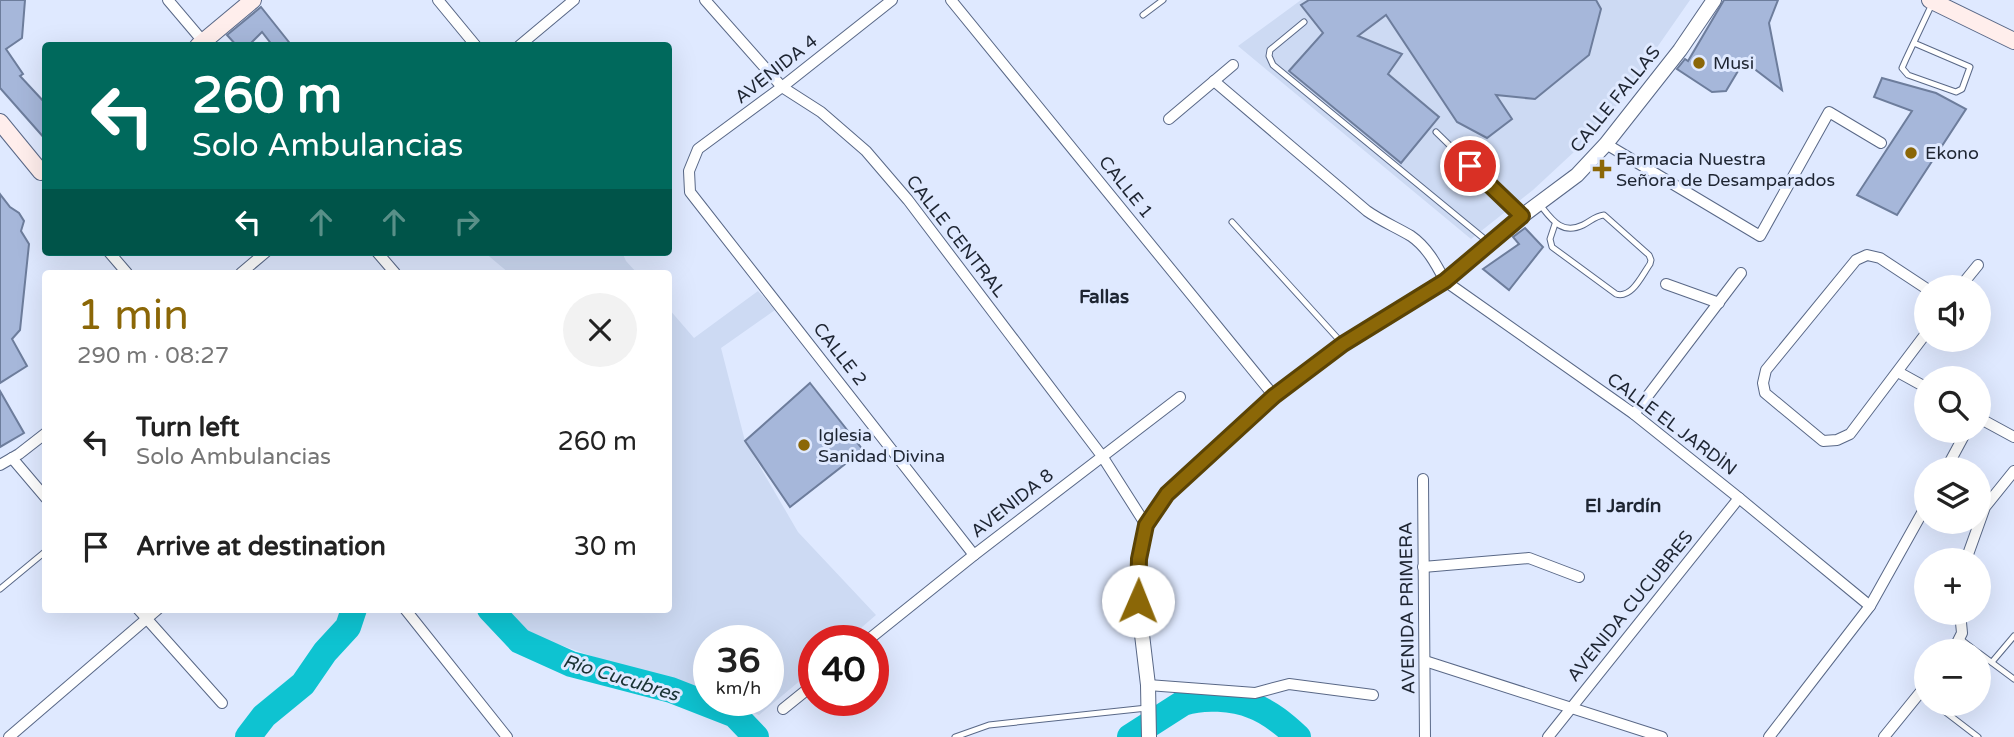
<!DOCTYPE html>
<meta charset="utf-8">
<style>
body{margin:0;font-family:"Varela Round",sans-serif;background:#f2f2f2;color:#222;height:100vh;display:flex;flex-direction:column;font-size:26px;white-space:nowrap}
*{box-sizing:border-box;margin:0}
p{font-size:23px;color:#767676}
.icon{flex:none;width:38px;height:38px;fill:none;stroke:currentColor;stroke-width:2;stroke-linecap:round;stroke-linejoin:round}
.map{position:relative;flex:1;overflow:hidden}
.drawer{position:absolute;left:42px;top:270px;width:630px;height:343px;display:flex;flex-direction:column;background:#fff;border-radius:7px;box-shadow:0 7px 28px #0002}
.drawer>*{flex:none}
.guide{position:absolute;left:42px;top:42px;width:630px;height:214px;border-radius:7px;box-shadow:0 7px 28px #0002;background:#00695c;color:#fff;overflow:hidden}
.buttons{position:absolute;left:1914px;top:275px;display:grid;gap:14px}
.buttons a{display:grid;place-items:center;width:77px;height:77px;border-radius:50%;background:#fff;box-shadow:0 7px 28px #0002;font-size:35px}
.speed{position:absolute;left:693px;top:625px;display:flex;gap:14px;font-size:35px;font-weight:700;text-align:center}
.speed>*{display:grid;place-content:center;width:91px;height:91px;border-radius:50%;background:#fff;box-shadow:0 7px 28px #0002;line-height:1}
.speed small{font-size:18px;font-weight:400}
.speed .limit{border:10px solid #d22;background:#fff;color:#111}
.pin{position:absolute;display:grid;place-items:center;width:60px;height:60px;color:#fff;margin:-30px;border:4px solid #fff;border-radius:50%;box-shadow:0 2px 7px #0007}
.me{position:absolute;width:77px;margin:-38px;rotate:1deg;stroke-linejoin:round;filter:drop-shadow(0 0 5px #0008)}
.turn{display:flex;align-items:center;gap:24px;height:147px;padding:0 35px;font-size:32px}
.turn .icon{width:91px;height:91px;stroke-width:2.5}
.turn b{display:block;font-size:49px;line-height:60px}
.lanes{display:flex;align-items:center;height:66px;padding:0 35px;background:#0003;justify-content:center;gap:35px;direction:ltr}
.lanes .off{opacity:.35}
.round{display:grid;place-items:center;flex:none;width:74px;height:74px;border-radius:37px;background:#f2f2f2}
.head{display:flex;align-items:center;justify-content:space-between;height:119px;padding:0 35px}
h1{font-size:42px;font-weight:600;line-height:52px;color:#8b6707}
ul{padding:0;list-style:none}
li{display:flex;align-items:center;gap:21px;height:105px;padding:0 35px}
li div{flex:1}
li b{display:block;font-size:26px}
li em{font-style:normal}
.map>svg:first-child{display:block}
.built{fill:#cddaf3}
.lines{fill:none;stroke-linecap:round;stroke-linejoin:round}
.river{stroke:#0ec3d1;stroke-width:26}
.building{fill:#a6b7da;stroke:#6d7d9c;stroke-width:2}
.service-casing{stroke:#596887;stroke-width:7}
.minor-casing{stroke:#596887;stroke-width:12}
.tertiary-casing{stroke:#596887;stroke-width:16}
.secondary-casing{stroke:#596887;stroke-width:18}
.service{stroke:#fff;stroke-width:5}
.minor{stroke:#fff;stroke-width:10}
.tertiary{stroke:#fff;stroke-width:14}
.secondary{stroke:#ffeeec;stroke-width:16}
.route-casing{stroke:#5a4305;stroke-width:18}
.route{stroke:#8b6707;stroke-width:12}
.poi-dot{fill:#8b6707;stroke:#dfe9ff;stroke-width:2.5}
.labels{text-anchor:middle;stroke-width:6;stroke-linejoin:round;paint-order:stroke}
.poi-label{font-size:18px;fill:#1e2532;stroke:#dfe9ff;text-anchor:start}
.street-label{font-size:18px;fill:#1e2532;stroke:#dfe9ff}
.neighbourhood-label{font-size:19px;font-weight:bold;fill:#1e2532;stroke:#dfe9ff}
.water-label{font-size:19px;font-style:italic;fill:#193234;stroke:#dfe9ff}
</style>
<div class="map">
<svg width="2014" height="737" viewBox="0 0 2014 737">
<rect width="100%" height="100%" fill="#dfe9ff"/>
<g class="built">
<path d="M1301,0H1690L1603,125L1533,190L1471,239L1238,46Z"/>
<path d="M484,252H622L626,261L637,273H509Z"/>
<path d="M758,291L775,310L721,348L745,441L798,532L876,615L847,640H814V669L759,715L717,700H768V640H709V697L526,633L501,609H668L669,309L694,338Z"/>
</g>
<g class="lines">
<g class="river">
<path d="M490,609L520,641L571,664L671,690L735,715L756,737"/>
<path d="M248,737L264,716L303,684L325,652L348,627L354,609"/>
<path d="M1130,737L1183,703C1203,696 1234,698 1253,706C1270,712 1285,725 1298,737"/>
</g>
</g>
<g class="building">
<path d="M0,0H25L22,38L6,49L23,74L20,76L46,104V140L0,88Z"/>
<path d="M1309,0H1596L1601,9L1589,55L1535,99L1496,95L1512,119L1487,138L1457,122L1386,15L1358,36L1402,54L1388,74L1439,117L1401,163L1289,71L1323,33L1301,5Z"/>
<path d="M1724,0H1778L1769,23L1782,90L1744,61L1726,91L1712,92L1677,69L1685,59L1688,61Z"/>
<path d="M261,7L292,46H273L262,32L248,46H237L227,35Z"/>
<path d="M1882,78L1936,93L1966,109L1897,215L1857,195L1912,111L1874,97Z"/>
<path d="M0,194L10,207L19,213L24,221L21,231L29,244L20,330L12,339L27,366L0,383Z"/>
<path d="M1525,228L1543,247L1509,290L1483,269L1519,244L1513,237Z"/>
<path d="M810,383L863,450L790,507L745,441Z"/>
<path d="M0,391L24,433L0,447Z"/>
</g>
<g class="lines">
<g class="service-casing">
<g id="service">
<path d="M1143,15L1163,0"/>
<path d="M1304,22L1270,50L1269,56L1273,65L1487,241"/>
<path d="M1914,43L1970,67L1962,89L1956,92L1908,75L1902,68L1906,59L1932,4"/>
<path d="M1436,132L1520,214"/>
<path d="M1541,206C1552,220 1562,235 1583,225C1591,221 1595,216 1604,215L1649,255L1651,260L1650,264C1642,275 1632,299 1616,294L1552,247L1550,239L1555,224"/>
<path d="M1232,222L1341,342"/>
<path d="M0,589L46,551"/>
<path d="M1959,638L1976,651"/>
<path d="M1979,653L2014,679"/>
<path d="M1992,662L2014,636"/>
<path d="M1935,704L1978,737"/>
<path d="M955,737L989,725L1147,708"/>
</g>
</g>
<g class="minor-casing">
<g id="minor">
<path d="M168,0L207,46"/>
<path d="M438,0L476,46"/>
<path d="M705,0L782,87L821,112L866,151L908,200L1102,456L1146,525"/>
<path d="M892,0L782,87L698,149L689,171L690,192L974,555"/>
<path d="M951,0L1274,396"/>
<path d="M519,46L574,0"/>
<path d="M1214,81L1367,211C1381,221 1396,227 1411,236C1427,247 1436,264 1445,281L1634,414L1739,498L1870,606"/>
<path d="M1169,119L1233,65"/>
<path d="M1606,144L1760,236L1829,112L1881,143"/>
<path d="M109,252L127,273"/>
<path d="M377,252L395,273"/>
<path d="M241,273L266,252"/>
<path d="M1666,284L1719,303"/>
<path d="M1960,287L1978,265"/>
<path d="M1927,289L1880,258L1867,255L1856,260L1766,370L1763,383L1765,393L1823,441L1837,440L1850,434L1927,332"/>
<path d="M1898,372L1927,388"/>
<path d="M1634,414L1741,273"/>
<path d="M1979,418L2014,437"/>
<path d="M12,458L46,498"/>
<path d="M0,465L19,454L46,433"/>
<path d="M1946,469L1967,430"/>
<path d="M1423,479L1425,737"/>
<path d="M1966,560L1985,507L2014,471"/>
<path d="M1423,567L1529,558L1579,577"/>
<path d="M138,609L222,703"/>
<path d="M405,609L507,737"/>
<path d="M868,640L974,555L1180,397"/>
<path d="M1953,651L1962,633L1960,612"/>
<path d="M1425,661L1662,737"/>
<path d="M1148,685L1255,693L1289,684L1373,695"/>
<path d="M783,709L814,684"/>
<path d="M9,737L158,609"/>
<path d="M1548,737L1739,498"/>
<path d="M1769,737L1870,606L1927,504"/>
<path d="M1884,737L1927,684"/>
</g>
</g>
<g class="tertiary-casing">
<path id="tertiary" d="M1149,737L1148,685L1138,601L1139,559L1146,525L1167,494L1274,396L1343,344L1445,281L1522,216L1577,175L1606,144L1680,50L1714,0"/>
</g>
<g class="secondary-casing">
<g id="secondary">
<path d="M1930,0L2014,41"/>
<path d="M198,46L253,0"/>
<path d="M0,122L41,172L46,169"/>
</g>
</g>
<use href="#service" class="service"/>
<use href="#minor" class="minor"/>
<use href="#tertiary" class="tertiary"/>
<use href="#secondary" class="secondary"/>
</g>
<g class="lines">
<g class="route-casing">
<path id="route" d="M1138,601L1139,559L1146,525L1167,494L1274,396L1343,344L1445,281L1522,216L1470,166"/>
</g>
<use href="#route" class="route"/>
</g>
<g class="poi-dot">
<circle cx="1699" cy="63" r="7"/>
<circle cx="1911" cy="153" r="7"/>
<path d="M1598.5 158.5h7v7h7v7h-7v7h-7v-7h-7v-7h7z"/>
<circle cx="804" cy="445" r="7"/>
</g>
<g class="labels">
<g class="poi-label">
<text x="1713" y="69">Musi</text>
<text x="1925" y="159">Ekono</text>
<text x="1616" y="165">Farmacia Nuestra<tspan x="1616" dy="21">Señora de Desamparados</tspan></text>
<text x="818" y="441">Iglesia<tspan x="818" dy="21">Sanidad Divina</tspan></text>
</g>
<g class="street-label">
<text transform="translate(776 69) rotate(-38)" y="6">AVENIDA 4</text>
<text transform="translate(1615 99) rotate(-51)" y="6">CALLE FALLAS</text>
<text transform="translate(1126 187) rotate(51)" y="6">CALLE 1</text>
<text transform="translate(956 236) rotate(52)" y="6">CALLE CENTRAL</text>
<text transform="translate(840 354) rotate(52)" y="6">CALLE 2</text>
<text transform="translate(1672 424) rotate(37)" y="6">CALLE EL JARDÌN</text>
<text transform="translate(1012 503) rotate(-38)" y="6">AVENIDA 8</text>
<text transform="translate(1630 606) rotate(-51)" y="6">AVENIDA CUCUBRES</text>
<text transform="translate(1407 608) rotate(-91)" y="6">AVENIDA PRIMERA</text>
</g>
<g class="neighbourhood-label">
<text x="1104" y="303">Fallas</text>
<text x="1623" y="512">El Jardín</text>
</g>
<g class="water-label">
<text transform="translate(621 677) rotate(17)" y="7">Río Cucubres</text>
</g>
</g>
</svg>
<div class="buttons">
<a><svg class="icon" aria-label="sound" viewBox="0 0 24 24"><path d="M4 9h4l5-4v14l-5-4H4zM17 9q2 3 0 6"/></svg></a>
<a><svg class="icon" aria-label="search" viewBox="0 0 24 24"><circle cx="10" cy="10" r="6"/><path d="M15 15l6 6"/></svg></a>
<a><svg class="icon" aria-label="layers" viewBox="0 0 24 24"><path d="M12 4l9 5-9 5-9-5zM3 14l9 5 9-5"/></svg></a>
<a>+</a>
<a>−</a>
</div>
<div class="speed"><div>36<small>km/h</small></div><div class="limit">40</div></div>
<div class="pin" style="left:1470px;top:166px;background:#d93025"><svg class="icon" aria-label="arrive" viewBox="0 0 24 24"><path d="M6 21V4h12l-3 4 3 4H6"/></svg></div>
<svg class="me" style="left:1138px;top:601px" viewBox="-20 -20 40 40"><circle r="19" fill="#fff"/><path d="M0-13L10 11 0 6-10 11z" fill="#8b6707"/></svg>
<div class="guide">
<div class="turn"><svg class="icon" aria-label="left" viewBox="0 0 24 24"><path d="M17 20v-9H6M10 6l-5 5 5 5"/></svg><div><b>260 m</b>Solo Ambulancias</div></div>
<div class="lanes"><svg class="icon" aria-label="left" viewBox="0 0 24 24"><path d="M17 20v-9H6M10 6l-5 5 5 5"/></svg><svg class="icon off" aria-label="ahead" viewBox="0 0 24 24"><path d="M12 20V5M6 11l6-6 6 6"/></svg><svg class="icon off" aria-label="ahead" viewBox="0 0 24 24"><path d="M12 20V5M6 11l6-6 6 6"/></svg><svg class="icon off" aria-label="right" viewBox="0 0 24 24"><path d="M7 20v-9h11M14 6l5 5-5 5"/></svg></div>
</div>
<section class="drawer">
<div class="head"><div><h1>1 min</h1><p>290 m · 08:27</p></div><a class="round"><svg class="icon" aria-label="close" viewBox="0 0 24 24"><path d="M6 6l12 12M18 6L6 18"/></svg></a></div>
<ul>
<li><svg class="icon" aria-label="left" viewBox="0 0 24 24"><path d="M17 20v-9H6M10 6l-5 5 5 5"/></svg><div><b>Turn left</b><p>Solo Ambulancias</p></div><em>260 m</em></li>
<li><svg class="icon" aria-label="arrive" viewBox="0 0 24 24"><path d="M6 21V4h12l-3 4 3 4H6"/></svg><div><b>Arrive at destination</b></div><em>30 m</em></li>
</ul>
</section>
</div>
